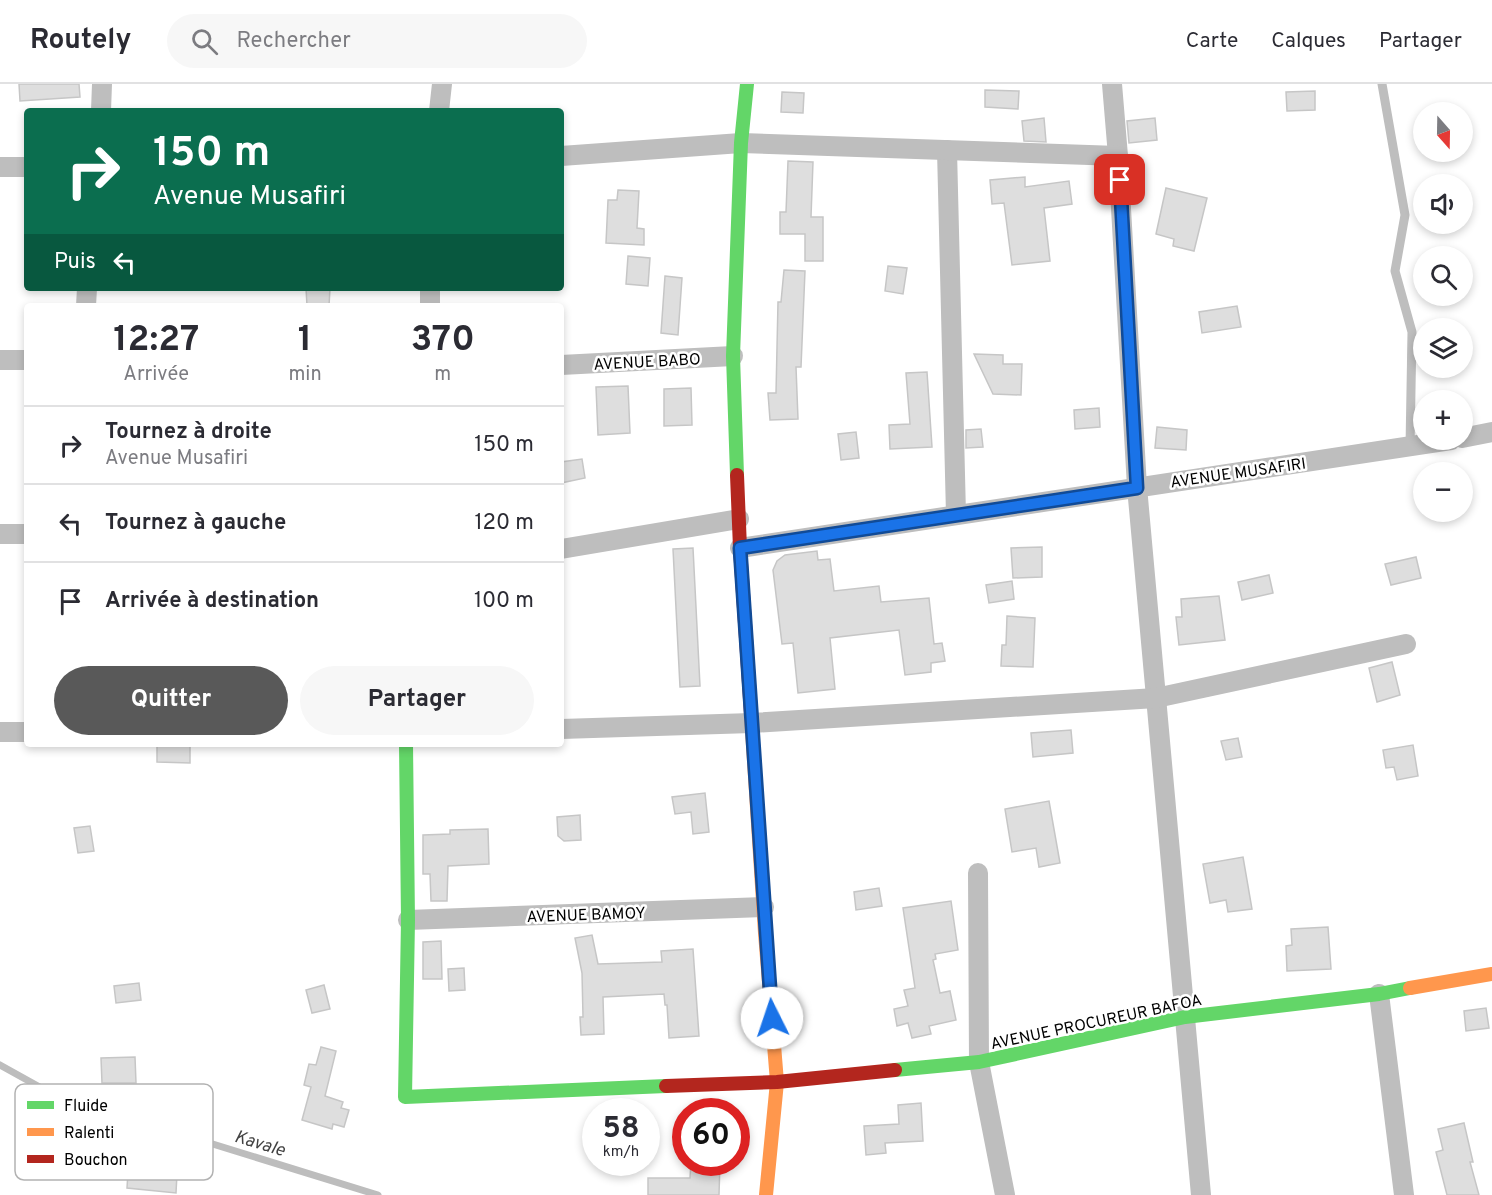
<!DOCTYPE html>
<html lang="fr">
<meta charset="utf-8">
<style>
body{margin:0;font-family:Overpass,sans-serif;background:#f7f7f7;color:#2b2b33;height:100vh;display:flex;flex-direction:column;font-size:22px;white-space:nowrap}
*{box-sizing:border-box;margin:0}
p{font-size:20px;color:#7c7c81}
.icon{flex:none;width:33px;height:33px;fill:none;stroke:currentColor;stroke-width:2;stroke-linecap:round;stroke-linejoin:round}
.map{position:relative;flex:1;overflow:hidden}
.panel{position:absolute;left:24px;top:219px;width:540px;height:444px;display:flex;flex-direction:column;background:#fff;border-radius:6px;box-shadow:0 3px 9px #0003}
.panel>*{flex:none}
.banner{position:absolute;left:24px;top:24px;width:540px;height:183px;border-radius:6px;box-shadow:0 3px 9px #0003;background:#0b6e4f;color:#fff;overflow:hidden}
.needle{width:39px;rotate:160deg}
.fabs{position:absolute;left:1413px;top:18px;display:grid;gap:12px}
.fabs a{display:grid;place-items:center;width:60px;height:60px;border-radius:50%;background:#fff;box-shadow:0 3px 9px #0003;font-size:30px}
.speed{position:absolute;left:582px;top:1014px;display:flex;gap:12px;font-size:30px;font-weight:700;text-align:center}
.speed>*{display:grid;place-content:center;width:78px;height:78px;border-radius:50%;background:#fff;box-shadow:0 3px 9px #0003;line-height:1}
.speed small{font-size:15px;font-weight:400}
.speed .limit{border:9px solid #d22;background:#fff;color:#111}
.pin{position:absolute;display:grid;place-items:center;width:51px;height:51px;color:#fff;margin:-26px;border-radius:12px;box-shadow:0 3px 9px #0006}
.me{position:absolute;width:66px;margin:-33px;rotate:356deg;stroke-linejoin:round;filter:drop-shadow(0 0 4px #0008)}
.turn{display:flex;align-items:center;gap:21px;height:126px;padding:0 30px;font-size:27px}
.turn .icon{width:78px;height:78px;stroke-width:2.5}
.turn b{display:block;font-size:42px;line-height:51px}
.then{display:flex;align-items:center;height:57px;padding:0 30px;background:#0003;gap:12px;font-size:22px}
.eta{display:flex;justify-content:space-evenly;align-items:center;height:102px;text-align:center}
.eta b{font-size:36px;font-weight:700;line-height:42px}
.button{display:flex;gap:12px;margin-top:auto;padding:12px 30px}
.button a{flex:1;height:69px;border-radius:36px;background:#595959;color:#fff;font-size:24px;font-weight:700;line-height:69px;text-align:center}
.button a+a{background:#f7f7f7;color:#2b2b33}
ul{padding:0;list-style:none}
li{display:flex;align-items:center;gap:18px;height:78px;padding:0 30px;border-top:2px solid #e1e1e2}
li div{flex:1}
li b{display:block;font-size:22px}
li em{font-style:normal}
header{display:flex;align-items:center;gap:36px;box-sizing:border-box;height:84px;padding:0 30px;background:#fff;border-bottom:2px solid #e1e1e2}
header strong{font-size:28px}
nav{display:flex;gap:33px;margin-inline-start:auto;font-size:21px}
.search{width:420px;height:54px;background:#f7f7f7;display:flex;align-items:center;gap:15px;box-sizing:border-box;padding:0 21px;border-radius:33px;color:#7c7c81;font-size:22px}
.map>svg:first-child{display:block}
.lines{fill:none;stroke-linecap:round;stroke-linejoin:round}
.stream{stroke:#bdbdbd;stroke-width:7}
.building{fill:#dedede;stroke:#c6c6c6;stroke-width:1.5}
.lane{stroke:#bebebe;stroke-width:9}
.street{stroke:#bebebe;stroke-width:20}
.fast{stroke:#63d668;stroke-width:14}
.slow{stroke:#ff974d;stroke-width:14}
.jam{stroke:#b3261e;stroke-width:14}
.route-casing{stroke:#114b97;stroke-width:15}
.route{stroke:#1a73e8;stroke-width:10}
.labels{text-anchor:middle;stroke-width:5;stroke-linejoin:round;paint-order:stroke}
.street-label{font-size:16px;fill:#000;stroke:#fff}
.water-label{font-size:18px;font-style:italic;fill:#424242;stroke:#fff}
.key{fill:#fff;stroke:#b2b2b2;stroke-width:1.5}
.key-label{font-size:16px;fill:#000}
</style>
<header>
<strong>Routely</strong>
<div class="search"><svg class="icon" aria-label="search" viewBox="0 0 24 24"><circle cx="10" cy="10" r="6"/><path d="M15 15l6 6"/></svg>Rechercher</div>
<nav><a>Carte</a><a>Calques</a><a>Partager</a></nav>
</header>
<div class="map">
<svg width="1492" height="1111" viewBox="0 0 1492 1111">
<rect width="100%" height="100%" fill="#fff"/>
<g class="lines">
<path class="stream" d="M0,981L54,1011L378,1111"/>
</g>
<g class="building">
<path d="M19,0H79L80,13L20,17Z"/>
<path d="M985,6L1019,7L1018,25L985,23Z"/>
<path d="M1315,7V26L1287,27L1286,8Z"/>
<path d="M782,8L804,9L803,29L781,28Z"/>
<path d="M1044,34L1046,58L1024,57L1022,37Z"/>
<path d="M1155,34L1157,56L1129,59L1127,37Z"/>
<path d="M788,77L813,78L811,133H823V177H805V150H780V128H786Z"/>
<path d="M1025,93V103L1069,97L1072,120L1044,124L1050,177L1012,181L1004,119L992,120L990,96Z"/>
<path d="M1166,104L1207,114L1194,167L1173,162L1174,155L1156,150Z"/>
<path d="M618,106L639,107L637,144L644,145V161L606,159L608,116H617Z"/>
<path d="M628,172L650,174L648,202L626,200Z"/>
<path d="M888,182L907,184L903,210L885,207Z"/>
<path d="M784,186L805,187L801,283H796L798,335L770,336L768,309H776L778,218H781Z"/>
<path d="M665,192L682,194L678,251L661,249Z"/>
<path d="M306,204H330L329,222H307Z"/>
<path d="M1237,222L1241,243L1202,249L1199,228Z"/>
<path d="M974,270L1003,271V280H1022L1021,311L993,310Z"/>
<path d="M927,288L932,363L890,365L889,341L910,340L906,289Z"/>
<path d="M628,302L630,349L598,351L596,303Z"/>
<path d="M691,304L692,341L664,342V305Z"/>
<path d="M1099,324L1100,343L1075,345L1074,326Z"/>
<path d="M1157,343L1187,346L1186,366L1155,364Z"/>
<path d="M981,345L983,363L966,364V346Z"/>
<path d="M856,348L859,374L841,376L838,350Z"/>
<path d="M582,375L585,394L561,399V378Z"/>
<path d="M1042,463V493L1013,494L1011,464Z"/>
<path d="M693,464L700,602L680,603L673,465Z"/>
<path d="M817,467L818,476L830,475L834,507L879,502L881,518L929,514L934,560L942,559L945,577L931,579V588L905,591L899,546L830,554L835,605L798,609L793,559L782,560L773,486L777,477L785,471Z"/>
<path d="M1416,473L1421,494L1391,501L1385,480Z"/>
<path d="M1269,491L1273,509L1242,516L1238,498Z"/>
<path d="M1012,497L1014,515L989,519L986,501Z"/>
<path d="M1219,512L1225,556L1179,561L1176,533H1182L1181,515Z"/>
<path d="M1007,532L1035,534L1033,583L1001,582L1002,561H1006Z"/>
<path d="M1392,578L1400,611L1377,618L1369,584Z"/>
<path d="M1071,646L1073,669L1033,673L1031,649Z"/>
<path d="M1238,654L1242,673L1226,676L1221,657Z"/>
<path d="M157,660H190V679L157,678Z"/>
<path d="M1413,661L1418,692L1397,696L1394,683L1386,684L1383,666Z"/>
<path d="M705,709L709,748L693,750L691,728L675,730L672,713Z"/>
<path d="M1049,717L1060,779L1039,783L1036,764L1012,768L1005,725Z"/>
<path d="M580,731L581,756L564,757L558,752L557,733Z"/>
<path d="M90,742L94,767L78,769L74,744Z"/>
<path d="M488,745L489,780L448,782L447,817H431L430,790H423V751L450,750V746Z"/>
<path d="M1243,773L1252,825L1228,828L1226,816L1210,819L1203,780Z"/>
<path d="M879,804L882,822L856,826L854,808Z"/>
<path d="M951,817L958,866L935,870L936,875L933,876L940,909L950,907L956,936L929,942L931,950L912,954L908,939L897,942L894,925L908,922L904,906L915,904L903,824Z"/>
<path d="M1328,843L1331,885L1287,887L1286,862L1292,861L1291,845Z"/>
<path d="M592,851L598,880L662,878L661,867L693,865L699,952L669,954L667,921H665L664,910L603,913L604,950L581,951L580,933H583L582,889L575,854Z"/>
<path d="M441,857L442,895H423V858Z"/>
<path d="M464,884L465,906L449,907L448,885Z"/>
<path d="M139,899L141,916L116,919L114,902Z"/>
<path d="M324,901L330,925L312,929L306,906Z"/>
<path d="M1486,924L1489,944L1466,947L1464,927Z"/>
<path d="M321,963L336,967L325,1012L343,1018L341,1024L349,1026L344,1043L333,1040L332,1045L302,1036L311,1003L304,1001L309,980L316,981Z"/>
<path d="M135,973L136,999H102L101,974Z"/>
<path d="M921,1019L923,1057L885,1059L886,1069L866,1071L864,1042L899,1040L898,1021Z"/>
<path d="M1464,1039L1473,1078H1470L1479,1111H1447L1436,1068L1443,1066L1438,1045Z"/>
<path d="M96,1042L184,1067L177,1090L176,1109L127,1104L128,1088L87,1086L88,1068Z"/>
<path d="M691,1078H720L719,1111H648V1094H690Z"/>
</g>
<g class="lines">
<path class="lane" d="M1382,0L1405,131L1395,187L1412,248L1410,363"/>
<g class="street">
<path d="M1112,0L1118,72L1137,403L1201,1111"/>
<path d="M101,27L102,0"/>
<path d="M439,27L442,0"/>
<path d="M947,66L956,431"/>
<path d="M561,72L741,59L1118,72"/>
<path d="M0,83H27"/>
<path d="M86,222L87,204"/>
<path d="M430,222V204"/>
<path d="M0,276H27"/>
<path d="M561,281L733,272"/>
<path d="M1462,354L1492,348"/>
<path d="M0,450H27"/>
<path d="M740,464L1451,356"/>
<path d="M561,465L739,435"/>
<path d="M561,645L752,639L1156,614L1406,560"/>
<path d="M0,648H27"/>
<path d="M978,789L979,978L1005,1111"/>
<path d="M408,836L764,823"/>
<path d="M1379,910L1404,1111"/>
</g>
<g class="fast">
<path d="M737,391L733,272L741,59L747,0"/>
<path d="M406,660L408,836L405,1013L666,1002"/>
<path d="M895,986L979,978L1185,933L1379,910L1410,904"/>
</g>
<g class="slow">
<path d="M751,630L765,849L777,998L766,1111"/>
<path d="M1410,904L1492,890"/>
</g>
<g class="jam">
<path d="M737,391L740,464L751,630"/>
<path d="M666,1002L777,998L895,986"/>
</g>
</g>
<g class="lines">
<g class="route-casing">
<path id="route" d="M772,934L740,464L1137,404L1120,96"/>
</g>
<use href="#route" class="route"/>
</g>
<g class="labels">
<g class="street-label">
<text transform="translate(647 277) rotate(-3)" y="6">AVENUE BABO</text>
<text transform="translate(1238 388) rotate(-8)" y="6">AVENUE MUSAFIRI</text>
<text transform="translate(586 830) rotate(-2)" y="6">AVENUE BAMOY</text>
<text transform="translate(1096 937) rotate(-12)" y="6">AVENUE PROCUREUR BAFOA</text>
</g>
<g class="water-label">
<text transform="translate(260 1059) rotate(17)" y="6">Kavale</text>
</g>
</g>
<rect x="15" y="1000" width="198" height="96" rx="9" class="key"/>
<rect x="27" y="1017" width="27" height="8" fill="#63d668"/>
<rect x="27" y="1044" width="27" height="8" fill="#ff974d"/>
<rect x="27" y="1071" width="27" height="8" fill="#b3261e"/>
<g class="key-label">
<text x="64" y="1027">Fluide</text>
<text x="64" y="1054">Ralenti</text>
<text x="64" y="1081">Bouchon</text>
</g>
</svg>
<div class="fabs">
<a><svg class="needle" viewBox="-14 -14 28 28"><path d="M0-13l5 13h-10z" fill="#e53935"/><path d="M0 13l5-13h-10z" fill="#7c7c81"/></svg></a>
<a><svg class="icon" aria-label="sound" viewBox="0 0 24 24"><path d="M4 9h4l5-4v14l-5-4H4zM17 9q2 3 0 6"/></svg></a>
<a><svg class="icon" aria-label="search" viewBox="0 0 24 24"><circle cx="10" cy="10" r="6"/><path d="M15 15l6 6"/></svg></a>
<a><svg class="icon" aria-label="layers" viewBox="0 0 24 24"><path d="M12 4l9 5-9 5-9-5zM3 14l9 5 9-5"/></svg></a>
<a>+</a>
<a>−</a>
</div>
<div class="speed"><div>58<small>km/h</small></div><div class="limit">60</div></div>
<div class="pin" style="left:1120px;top:96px;background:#d93025"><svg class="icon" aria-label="arrive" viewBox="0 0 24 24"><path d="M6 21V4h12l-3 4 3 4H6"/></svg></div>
<svg class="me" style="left:772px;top:934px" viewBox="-20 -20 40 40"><circle r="19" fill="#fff"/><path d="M0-13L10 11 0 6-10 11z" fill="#1a73e8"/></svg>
<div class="banner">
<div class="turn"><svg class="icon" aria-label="right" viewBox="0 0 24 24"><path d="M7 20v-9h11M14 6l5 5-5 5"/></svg><div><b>150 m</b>Avenue Musafiri</div></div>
<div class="then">Puis<svg class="icon" aria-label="left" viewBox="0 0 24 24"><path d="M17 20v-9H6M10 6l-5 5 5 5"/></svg></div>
</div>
<section class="panel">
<div class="eta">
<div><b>12:27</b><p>Arrivée</p></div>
<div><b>1</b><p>min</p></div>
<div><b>370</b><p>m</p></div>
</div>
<ul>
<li><svg class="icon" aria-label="right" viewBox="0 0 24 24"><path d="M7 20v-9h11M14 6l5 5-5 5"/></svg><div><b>Tournez à droite</b><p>Avenue Musafiri</p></div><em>150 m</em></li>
<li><svg class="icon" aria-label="left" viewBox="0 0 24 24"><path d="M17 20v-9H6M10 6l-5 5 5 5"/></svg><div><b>Tournez à gauche</b></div><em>120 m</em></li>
<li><svg class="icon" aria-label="arrive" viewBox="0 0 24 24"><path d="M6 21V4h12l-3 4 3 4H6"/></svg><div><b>Arrivée à destination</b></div><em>100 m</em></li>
</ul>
<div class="button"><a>Quitter</a><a>Partager</a></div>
</section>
</div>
